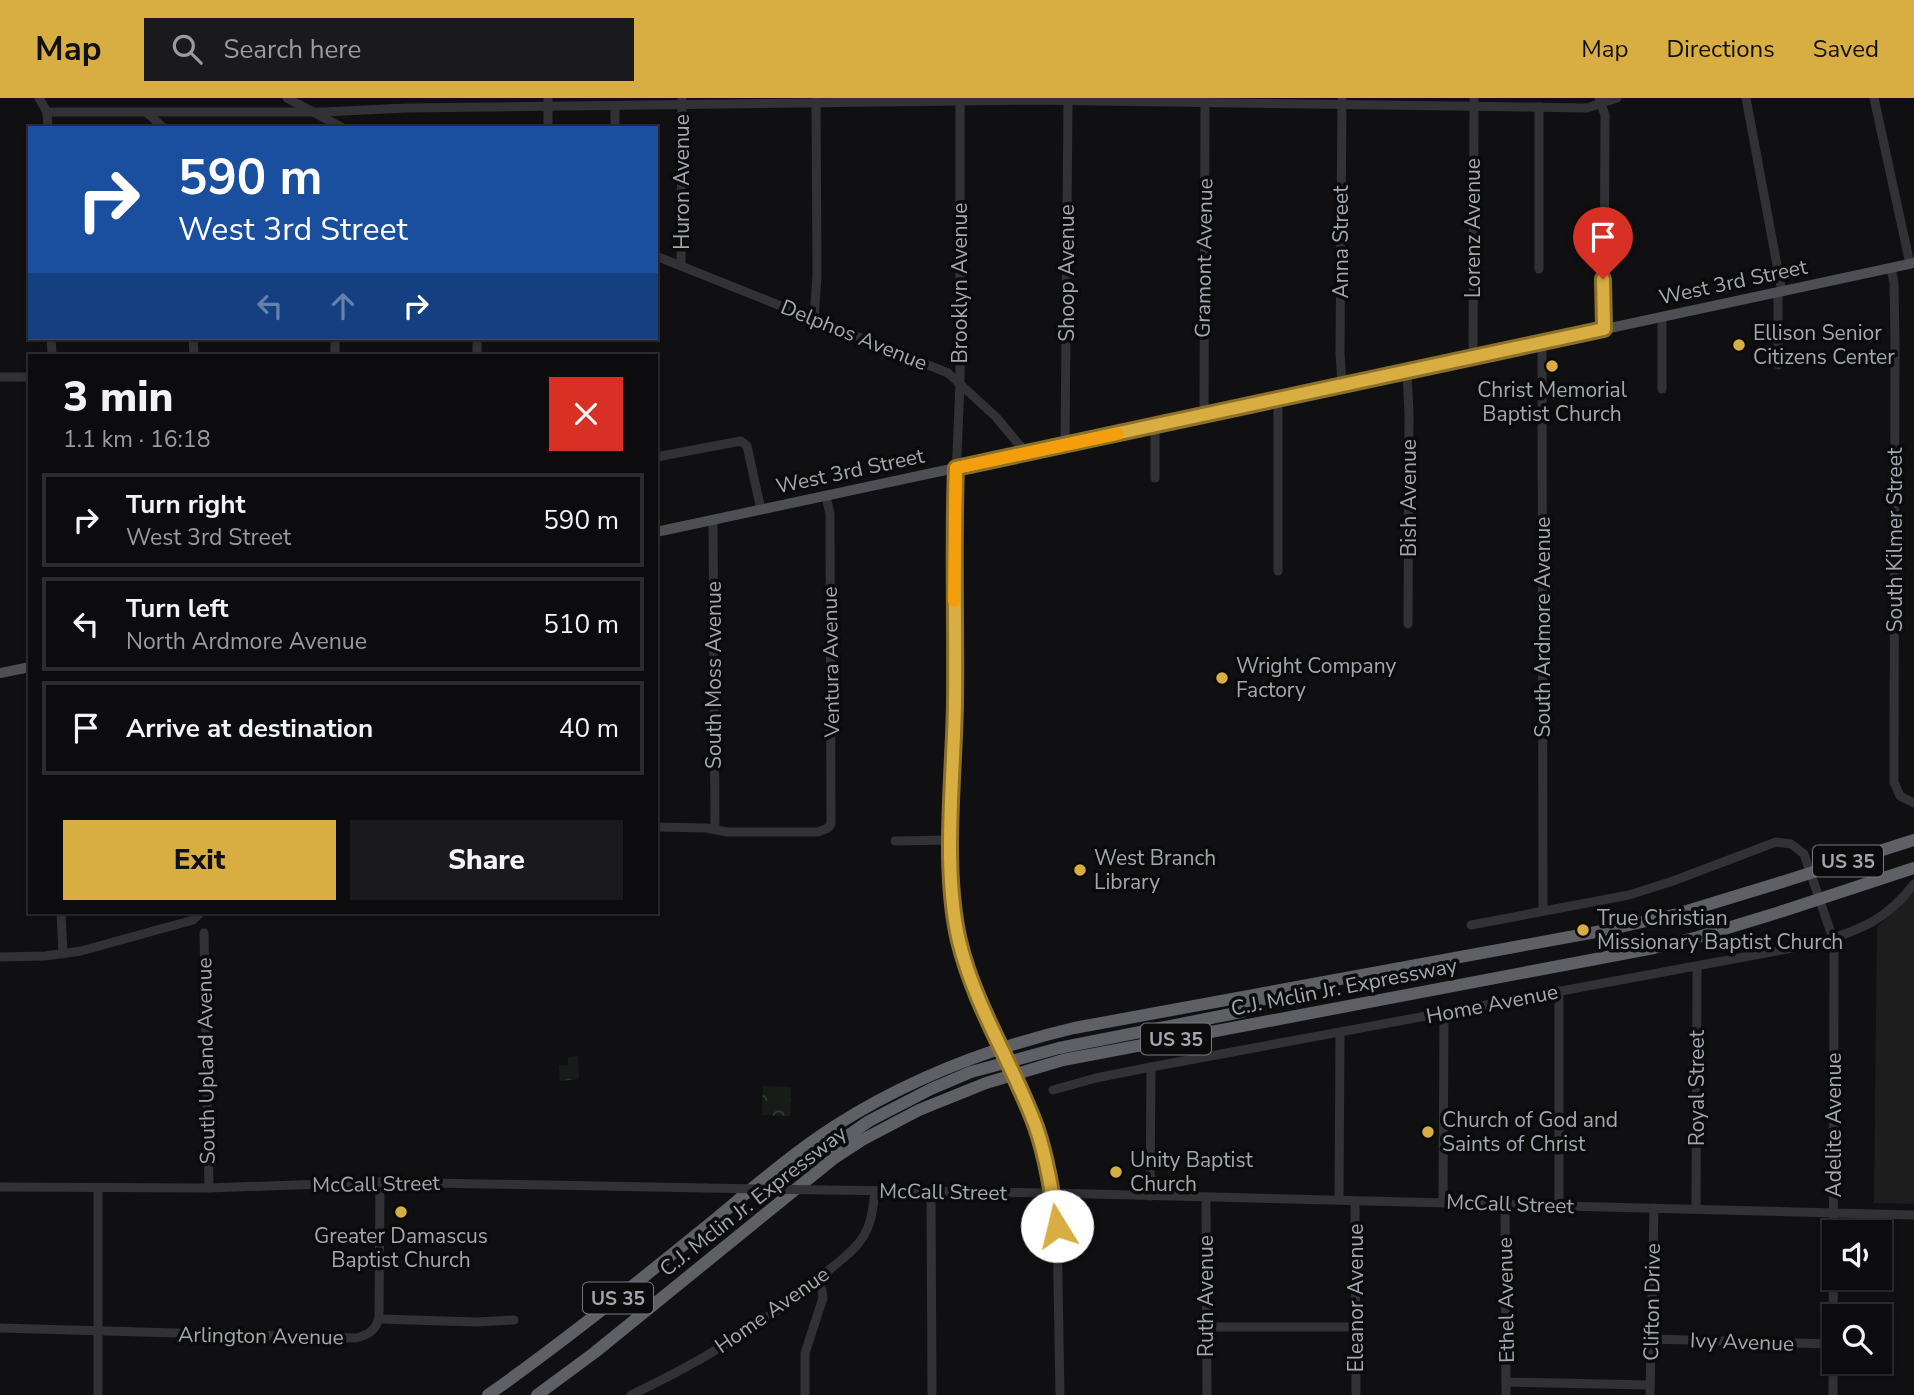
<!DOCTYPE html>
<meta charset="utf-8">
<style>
body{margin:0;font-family:"Nunito Sans",sans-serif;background:#1a1a1c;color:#f1f3f6;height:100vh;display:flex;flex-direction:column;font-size:26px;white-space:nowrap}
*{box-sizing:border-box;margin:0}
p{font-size:23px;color:#9a9b9e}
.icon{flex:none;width:38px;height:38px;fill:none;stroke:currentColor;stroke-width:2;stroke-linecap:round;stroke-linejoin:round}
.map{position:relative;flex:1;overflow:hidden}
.side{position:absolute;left:28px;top:256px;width:630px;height:560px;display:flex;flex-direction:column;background:#0c0c0e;border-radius:0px;box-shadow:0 2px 5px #0004,0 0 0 2px #2c2c2e}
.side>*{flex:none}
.hud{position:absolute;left:28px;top:28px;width:630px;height:214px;border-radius:0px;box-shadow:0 2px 5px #0004,0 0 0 2px #2c2c2e;background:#1a4fa0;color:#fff;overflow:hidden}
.buttons{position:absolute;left:1822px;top:1122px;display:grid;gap:14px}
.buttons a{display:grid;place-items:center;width:70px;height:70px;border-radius:0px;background:#0c0c0e;box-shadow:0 2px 5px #0004,0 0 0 2px #2c2c2e;font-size:35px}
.pin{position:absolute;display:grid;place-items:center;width:60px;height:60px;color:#fff;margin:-72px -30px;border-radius:50% 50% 50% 0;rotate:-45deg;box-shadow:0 0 7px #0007}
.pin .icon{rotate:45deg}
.me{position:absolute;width:77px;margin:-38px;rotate:351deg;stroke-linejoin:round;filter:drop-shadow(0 0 5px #0008)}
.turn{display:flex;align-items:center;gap:24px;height:147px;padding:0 35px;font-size:32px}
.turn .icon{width:91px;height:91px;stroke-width:2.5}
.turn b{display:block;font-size:49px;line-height:60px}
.lanes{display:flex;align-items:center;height:66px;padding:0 35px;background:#0003;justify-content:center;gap:35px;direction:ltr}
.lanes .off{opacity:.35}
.round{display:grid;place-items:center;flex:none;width:74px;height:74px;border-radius:0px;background:#1a1a1c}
.headline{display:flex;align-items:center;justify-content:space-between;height:119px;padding:0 35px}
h1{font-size:42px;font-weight:800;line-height:52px}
.action{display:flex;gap:14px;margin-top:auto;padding:14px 35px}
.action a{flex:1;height:80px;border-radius:0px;background:#d8ae42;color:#111;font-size:28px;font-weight:800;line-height:80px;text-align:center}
.action a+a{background:#1a1a1c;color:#f1f3f6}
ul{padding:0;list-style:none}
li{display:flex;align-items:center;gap:21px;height:94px;margin:0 14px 10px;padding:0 21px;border:4px solid #2c2c2e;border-radius:0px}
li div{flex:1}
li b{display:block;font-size:26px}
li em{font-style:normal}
header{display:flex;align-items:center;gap:42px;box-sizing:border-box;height:98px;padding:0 35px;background:#d8ae42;color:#111}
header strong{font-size:33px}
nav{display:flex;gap:38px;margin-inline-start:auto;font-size:24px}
.search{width:490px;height:63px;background:#1a1a1c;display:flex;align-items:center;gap:18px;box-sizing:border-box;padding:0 24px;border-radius:0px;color:#9a9b9e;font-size:26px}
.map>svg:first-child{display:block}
.built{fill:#1d1d1e}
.park{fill:url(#park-crowns)}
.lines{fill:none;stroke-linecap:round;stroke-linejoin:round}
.minor{stroke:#323236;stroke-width:9}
.major{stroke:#4e4f55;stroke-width:10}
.highway{stroke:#5f6066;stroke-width:12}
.minor-bridge{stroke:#323236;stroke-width:9}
.highway-bridge{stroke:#5f6066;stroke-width:12}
.route-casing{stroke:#8c712b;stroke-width:18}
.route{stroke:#d8ae42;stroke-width:12}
.slow{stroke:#f59e0b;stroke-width:12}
.poi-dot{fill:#d8ae42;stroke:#0c0b0c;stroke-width:2.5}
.labels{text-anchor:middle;stroke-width:7;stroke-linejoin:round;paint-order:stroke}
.shield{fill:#0c0b0c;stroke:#76787f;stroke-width:2}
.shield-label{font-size:19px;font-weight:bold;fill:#a3a7b0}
.street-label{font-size:21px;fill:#a3a7b0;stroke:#0c0b0c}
.poi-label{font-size:21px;fill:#a3a7b0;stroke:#0c0b0c;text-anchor:start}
</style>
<header>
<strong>Map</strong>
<div class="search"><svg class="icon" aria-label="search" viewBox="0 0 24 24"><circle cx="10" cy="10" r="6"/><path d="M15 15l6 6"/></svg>Search here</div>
<nav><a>Map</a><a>Directions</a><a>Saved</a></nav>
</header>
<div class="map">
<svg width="1914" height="1297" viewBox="0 0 1914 1297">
<defs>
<pattern id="park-crowns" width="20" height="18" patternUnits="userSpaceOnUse" patternTransform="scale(1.75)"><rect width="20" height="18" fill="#171c18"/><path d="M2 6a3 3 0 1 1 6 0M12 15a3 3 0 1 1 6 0" fill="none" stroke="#363a37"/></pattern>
</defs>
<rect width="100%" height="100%" fill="#101012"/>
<path class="built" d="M1914,793V1106L1874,1105L1877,829Z"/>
<g class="park">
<path d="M578,958L579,981L560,983L559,968L568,967V959Z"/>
<path d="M763,988L791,989L790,1018L762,1017Z"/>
</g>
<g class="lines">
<g class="minor">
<path d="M39,0L47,14L48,30"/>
<path d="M287,0L343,30"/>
<path d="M548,0V30"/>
<path d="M960,0V284L954,429L955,602L951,754L952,790L959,841L967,870L977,898L1003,954"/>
<path d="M1599,0L1605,17L1604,231"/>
<path d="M1746,0L1782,194"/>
<path d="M1874,0L1910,166"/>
<path d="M1342,2L1340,255L1342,287"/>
<path d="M615,8V30"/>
<path d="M1539,9V171"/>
<path d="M47,14H324L406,10L1030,2L1587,10L1617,0"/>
<path d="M147,15L164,30"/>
<path d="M656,158L948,275L996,319L1026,355"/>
<path d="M681,168L682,0"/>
<path d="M1891,170L1894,185L1895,244L1894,684L1900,698L1914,705"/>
<path d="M1662,219V291"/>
<path d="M814,220L817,178L816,1"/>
<path d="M51,240L52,257"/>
<path d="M193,240L194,257"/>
<path d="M335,240V257"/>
<path d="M477,240V257"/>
<path d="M1542,244L1543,813"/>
<path d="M1473,259L1474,0"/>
<path d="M1778,267V194"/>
<path d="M1407,274L1409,315L1408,526"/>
<path d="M0,279H30"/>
<path d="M1278,301V473"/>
<path d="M1204,317L1205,3"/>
<path d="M1065,347L1068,3"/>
<path d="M656,359L741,343L747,348L761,412"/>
<path d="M1155,380V328"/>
<path d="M713,422L715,731"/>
<path d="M656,729L706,730L727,734H818L828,730L831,726L830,416L826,398"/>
<path d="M895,743L951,742"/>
<path d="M61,814L63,856"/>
<path d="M1471,827L1629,797L1673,783L1776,744L1791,746L1804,756L1832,838L1834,851L1833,1297"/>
<path d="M204,835L209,1090"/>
<path d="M0,859L45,858L81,853L193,822L201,814"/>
<path d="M1559,893V1108"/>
<path d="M1012,974L1042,1050L1057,1128L1060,1297"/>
<path d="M1053,992L1096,980L1151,969L1820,845C1861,831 1887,822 1914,786"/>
<path d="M0,1089L209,1090L380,1084L705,1090"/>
<path d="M98,1091V1297"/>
<path d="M825,1092L1052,1095L1914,1117"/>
<path d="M931,1094L932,1297"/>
<path d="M1150,1098L1151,969"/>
<path d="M1206,1099L1207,1297"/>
<path d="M1339,1102L1340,935"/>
<path d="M1355,1103L1356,1297"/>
<path d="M1443,1105L1444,915"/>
<path d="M1505,1106L1506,1297"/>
<path d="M1696,1111L1697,868"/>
<path d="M379,1221L476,1224L514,1222"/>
<path d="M1207,1229H1356"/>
<path d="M0,1230L356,1240C368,1237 377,1232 379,1218L380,1084"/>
<path d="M1651,1241L1832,1246"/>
<path d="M1506,1284L1650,1287"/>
<path d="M631,1297C701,1264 769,1223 829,1172C841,1162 855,1152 863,1139C872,1125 873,1109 875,1093"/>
<path d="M805,1297V1255L823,1200L822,1192L816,1183"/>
<path d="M1650,1297L1654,1110"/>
</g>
<g class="major">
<path d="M656,434L1914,165"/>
<path d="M0,575L30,569"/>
</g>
<g class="highway">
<path d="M834,1058L846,1039L869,1023L931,991L971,974L1059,950L1241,914L1274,895"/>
<path d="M488,1297C562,1245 632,1189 702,1132C745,1097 788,1058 835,1028C909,981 989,950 1074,930L1607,832L1677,816L1782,784"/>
<path d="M537,1297L594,1255L833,1061L862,1042L919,1012L986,985L1063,962L1654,850L1698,839L1783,813"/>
</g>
<path class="minor-bridge" d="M705,1090L825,1092"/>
<g class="highway-bridge">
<path d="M1782,784L1914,742"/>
<path d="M1783,813L1914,770"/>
</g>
</g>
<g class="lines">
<g class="route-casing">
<path id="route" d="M1057,1128C1052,1095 1047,1061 1036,1029C1013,966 975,909 959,843C942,769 954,680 955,604C956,526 953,448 956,370L1604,231L1603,181"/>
</g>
<use href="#route" class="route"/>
<path class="slow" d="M954,503L956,370L1118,336"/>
</g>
<g class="poi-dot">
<circle cx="1739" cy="247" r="7"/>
<circle cx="1552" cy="268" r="7"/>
<circle cx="1222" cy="580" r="7"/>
<circle cx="1080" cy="772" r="7"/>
<circle cx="1583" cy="832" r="7"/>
<circle cx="1428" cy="1034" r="7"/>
<circle cx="1116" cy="1074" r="7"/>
<circle cx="401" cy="1114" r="7"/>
</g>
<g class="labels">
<g class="shield">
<rect x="1813" y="747.5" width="70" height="31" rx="5"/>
<rect x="1141" y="925.5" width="70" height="31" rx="5"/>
<rect x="583" y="1184.5" width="70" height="31" rx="5"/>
</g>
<g class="shield-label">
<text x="1848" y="770">US 35</text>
<text x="1176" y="948">US 35</text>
<text x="618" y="1207">US 35</text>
</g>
<g class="street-label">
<text transform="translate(682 84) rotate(-90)" y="7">Huron Avenue</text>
<text transform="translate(1473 130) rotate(-90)" y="7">Lorenz Avenue</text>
<text transform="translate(1341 144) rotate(-90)" y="7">Anna Street</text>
<text transform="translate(1204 160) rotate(-89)" y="7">Gramont Avenue</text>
<text transform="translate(1067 175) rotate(-90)" y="7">Shoop Avenue</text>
<text transform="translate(1733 184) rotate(-12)" y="7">West 3rd Street</text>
<text transform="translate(960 185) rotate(-90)" y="7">Brooklyn Avenue</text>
<text transform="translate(854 237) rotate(22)" y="7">Delphos Avenue</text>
<text transform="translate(850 373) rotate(-12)" y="7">West 3rd Street</text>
<text transform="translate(1409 400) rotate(-90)" y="7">Bish Avenue</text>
<text transform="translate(1895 442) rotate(-90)" y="7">South Kilmer Street</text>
<text transform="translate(1543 529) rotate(-90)" y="7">South Ardmore Avenue</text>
<text transform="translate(831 564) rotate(-91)" y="7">Ventura Avenue</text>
<text transform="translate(714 577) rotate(-90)" y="7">South Moss Avenue</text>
<text transform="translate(1344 889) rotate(-11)" y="7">C.J. Mclin Jr. Expressway</text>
<text transform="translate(1492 906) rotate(-11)" y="7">Home Avenue</text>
<text transform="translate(206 963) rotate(-91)" y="7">South Upland Avenue</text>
<text transform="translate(1697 990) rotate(-90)" y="7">Royal Street</text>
<text transform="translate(1834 1027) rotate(-90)" y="7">Adelite Avenue</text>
<text transform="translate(376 1086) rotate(-1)" y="7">McCall Street</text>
<text transform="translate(943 1094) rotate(1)" y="7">McCall Street</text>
<text transform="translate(753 1103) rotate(-38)" y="7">C.J. Mclin Jr. Expressway</text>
<text transform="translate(1510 1106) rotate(2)" y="7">McCall Street</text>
<text transform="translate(1206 1198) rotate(-90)" y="7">Ruth Avenue</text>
<text transform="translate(1356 1200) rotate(-90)" y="7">Eleanor Avenue</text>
<text transform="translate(1506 1202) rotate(-91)" y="7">Ethel Avenue</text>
<text transform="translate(1652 1204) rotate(-89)" y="7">Clifton Drive</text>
<text transform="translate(772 1212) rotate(-35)" y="7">Home Avenue</text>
<text transform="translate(261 1238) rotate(1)" y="7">Arlington Avenue</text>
<text transform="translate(1742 1244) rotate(2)" y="7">Ivy Avenue</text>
</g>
<g class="poi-label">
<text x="1753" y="242">Ellison Senior<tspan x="1753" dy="24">Citizens Center</tspan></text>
<text x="1552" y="299" text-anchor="middle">Christ Memorial<tspan x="1552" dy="24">Baptist Church</tspan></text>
<text x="1236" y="575">Wright Company<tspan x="1236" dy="24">Factory</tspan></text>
<text x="1094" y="767">West Branch<tspan x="1094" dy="24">Library</tspan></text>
<text x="1597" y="827">True Christian<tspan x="1597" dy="24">Missionary Baptist Church</tspan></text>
<text x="1442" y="1029">Church of God and<tspan x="1442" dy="24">Saints of Christ</tspan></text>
<text x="1130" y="1069">Unity Baptist<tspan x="1130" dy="24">Church</tspan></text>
<text x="401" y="1145" text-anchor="middle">Greater Damascus<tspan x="401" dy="24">Baptist Church</tspan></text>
</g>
</g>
</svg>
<div class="buttons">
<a><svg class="icon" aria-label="sound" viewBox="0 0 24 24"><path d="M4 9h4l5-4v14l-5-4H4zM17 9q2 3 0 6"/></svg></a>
<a><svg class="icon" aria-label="search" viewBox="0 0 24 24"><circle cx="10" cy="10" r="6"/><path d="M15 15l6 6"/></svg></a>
</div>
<div class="pin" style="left:1603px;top:181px;background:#d93025"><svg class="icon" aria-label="arrive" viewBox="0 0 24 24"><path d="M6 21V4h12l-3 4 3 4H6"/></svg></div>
<svg class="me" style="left:1057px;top:1128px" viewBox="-20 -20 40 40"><circle r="19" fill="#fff"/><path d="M0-13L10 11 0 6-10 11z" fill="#d8ae42"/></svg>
<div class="hud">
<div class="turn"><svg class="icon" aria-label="right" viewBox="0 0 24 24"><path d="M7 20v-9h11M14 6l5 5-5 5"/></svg><div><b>590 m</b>West 3rd Street</div></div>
<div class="lanes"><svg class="icon off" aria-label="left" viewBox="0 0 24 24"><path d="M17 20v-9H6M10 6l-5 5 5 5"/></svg><svg class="icon off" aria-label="ahead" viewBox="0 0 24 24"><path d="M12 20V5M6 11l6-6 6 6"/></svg><svg class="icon" aria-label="right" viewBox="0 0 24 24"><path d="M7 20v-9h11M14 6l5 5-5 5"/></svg></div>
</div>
<section class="side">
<div class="headline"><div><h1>3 min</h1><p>1.1 km · 16:18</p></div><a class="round" style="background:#d93025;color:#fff"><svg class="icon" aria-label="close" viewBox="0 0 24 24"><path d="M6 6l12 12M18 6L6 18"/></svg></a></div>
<ul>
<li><svg class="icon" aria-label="right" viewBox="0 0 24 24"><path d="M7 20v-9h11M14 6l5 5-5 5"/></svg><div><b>Turn right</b><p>West 3rd Street</p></div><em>590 m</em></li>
<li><svg class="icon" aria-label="left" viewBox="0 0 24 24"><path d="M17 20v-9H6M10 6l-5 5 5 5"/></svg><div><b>Turn left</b><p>North Ardmore Avenue</p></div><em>510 m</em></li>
<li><svg class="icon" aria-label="arrive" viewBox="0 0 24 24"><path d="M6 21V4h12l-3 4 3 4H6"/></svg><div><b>Arrive at destination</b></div><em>40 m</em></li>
</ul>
<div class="action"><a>Exit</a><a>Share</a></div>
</section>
</div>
